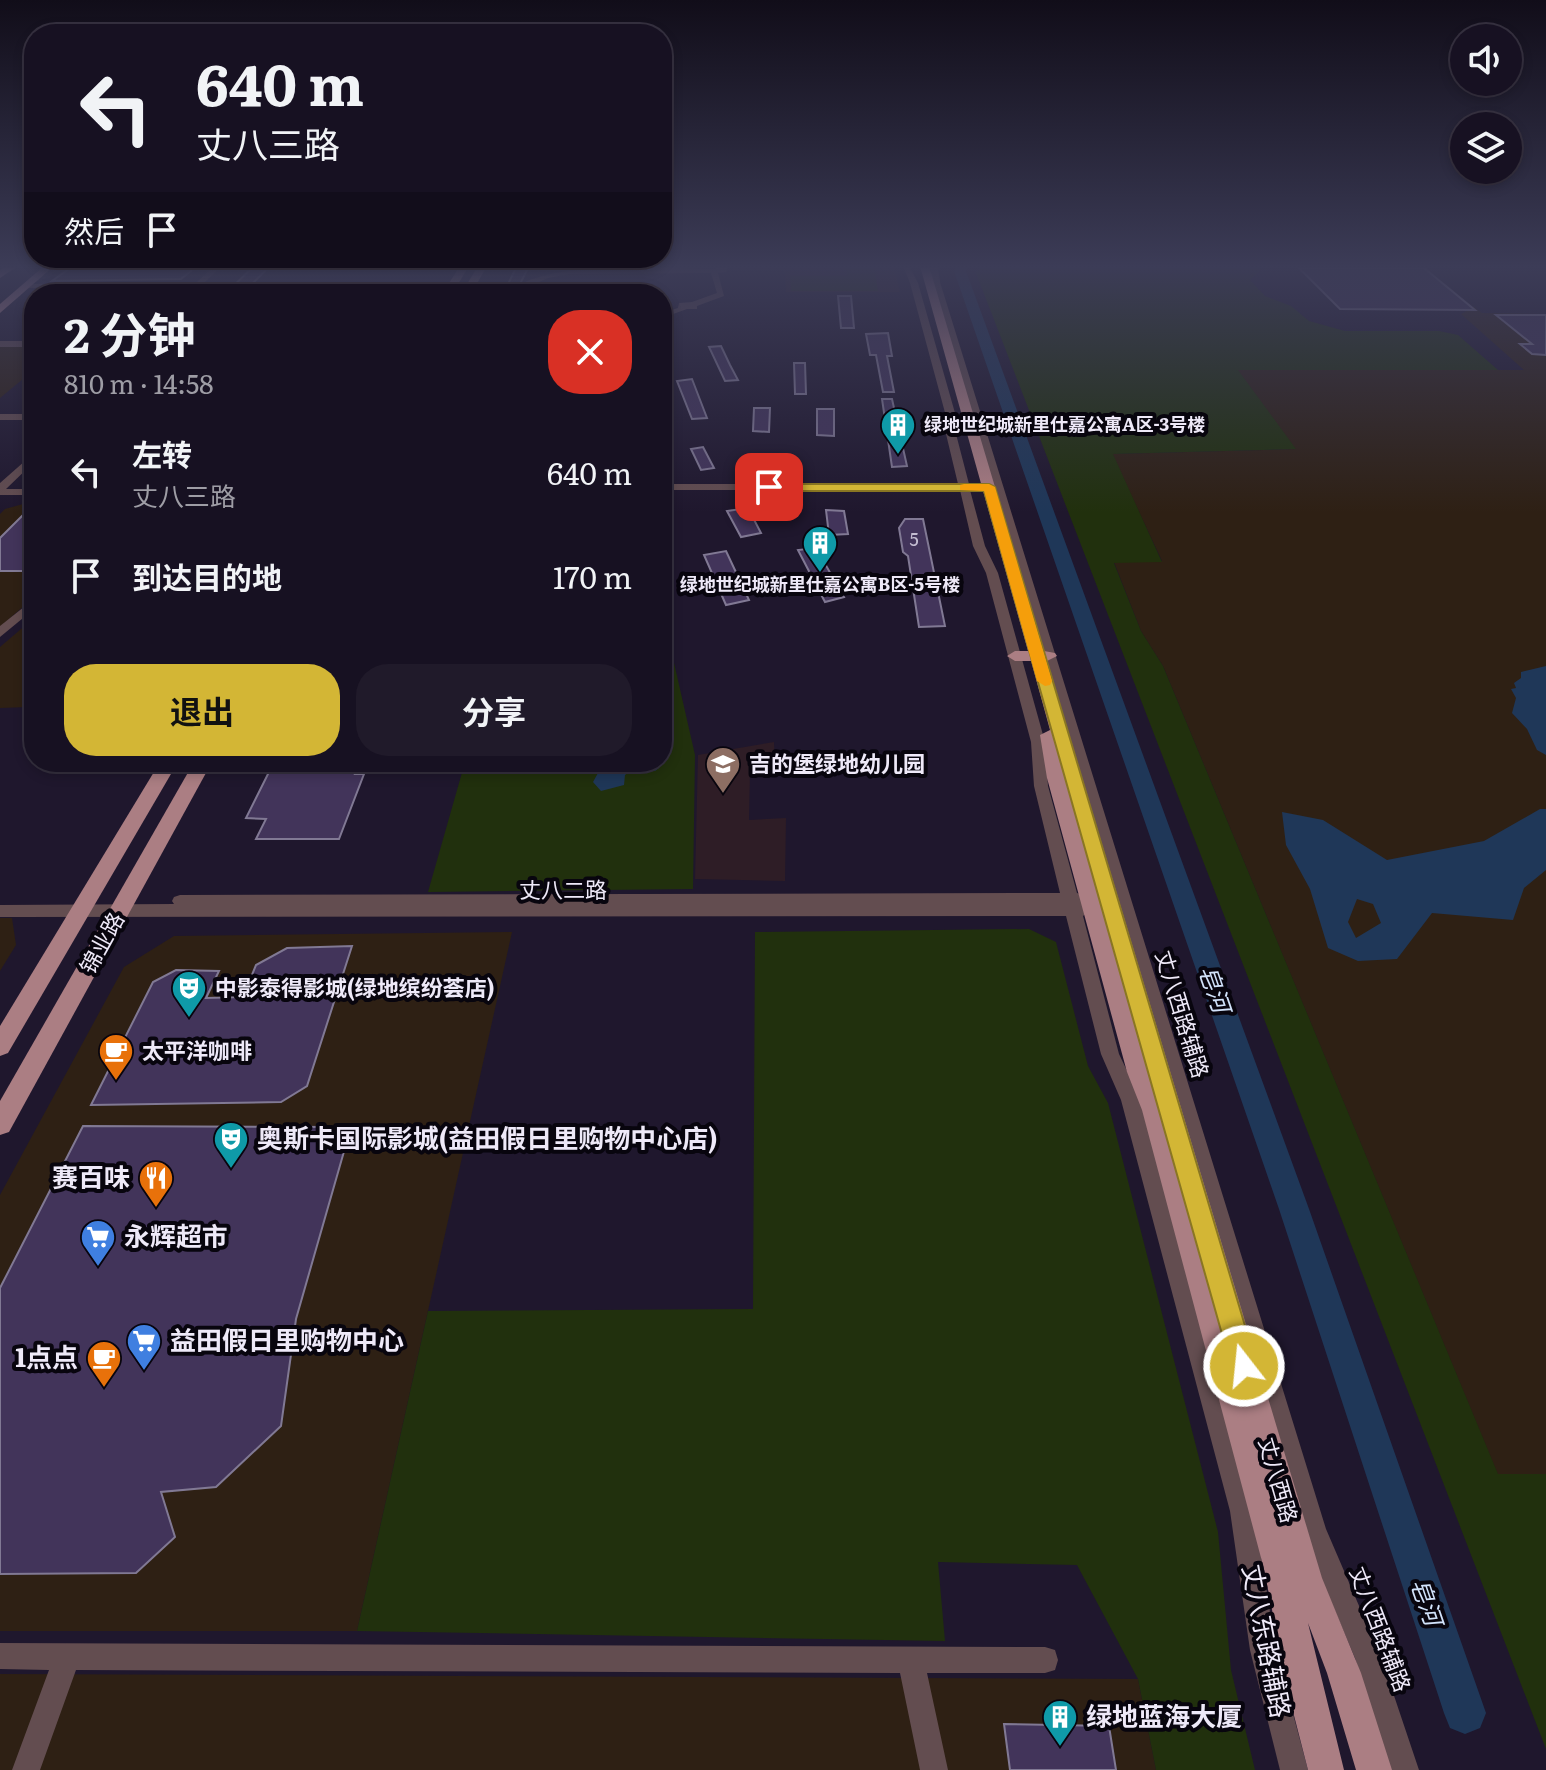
<!DOCTYPE html>
<html lang="zh">
<meta charset="utf-8">
<style>
body{margin:0;font-family:Literata,"Noto Sans SC",serif;background:#201a2a;color:#f1f3f6;height:100vh;display:flex;flex-direction:column;font-size:30px;white-space:nowrap}
*{box-sizing:border-box;margin:0}
p{font-size:26px;color:#9e9da5}
.icon{flex:none;width:44px;height:44px;fill:none;stroke:currentColor;stroke-width:2;stroke-linecap:round;stroke-linejoin:round}
.map{position:relative;flex:1;overflow:hidden}
.sheet{position:absolute;left:24px;top:284px;width:648px;height:488px;display:flex;flex-direction:column;background:#171122;border-radius:32px;box-shadow:0 4px 12px #0003,0 0 0 2px #363140}
.sheet>*{flex:none}
.top-card{position:absolute;left:24px;top:24px;width:648px;height:244px;border-radius:32px;box-shadow:0 4px 12px #0003,0 0 0 2px #363140;background:#171122;color:#f1f3f6;overflow:hidden}
.tools{position:absolute;left:1450px;top:24px;display:grid;gap:16px}
.tools a{display:grid;place-items:center;width:72px;height:72px;border-radius:50%;background:#171122;box-shadow:0 4px 12px #0003,0 0 0 2px #363140;font-size:40px}
.pin{position:absolute;display:grid;place-items:center;width:68px;height:68px;color:#fff;margin:-34px;border-radius:16px;box-shadow:0 4px 12px #0006}
.me{position:absolute;width:88px;margin:-44px;rotate:344deg;stroke-linejoin:round;filter:drop-shadow(0 0 6px #0008)}
.turn{display:flex;align-items:center;gap:28px;height:168px;padding:0 40px;font-size:36px}
.turn .icon{width:104px;height:104px;stroke-width:2.5}
.turn b{display:block;font-size:56px;line-height:68px}
.then{display:flex;align-items:center;height:76px;padding:0 40px;background:#0003;gap:16px;font-size:30px}
.round{display:grid;place-items:center;flex:none;width:84px;height:84px;border-radius:32px;background:#201a2a}
.head{display:flex;align-items:center;justify-content:space-between;height:136px;padding:0 40px}
h1{font-size:48px;font-weight:700;line-height:60px}
.primary-button{display:flex;gap:16px;margin-top:auto;padding:16px 40px}
.primary-button a{flex:1;height:92px;border-radius:32px;background:#d3b635;color:#111;font-size:32px;font-weight:700;line-height:92px;text-align:center}
.primary-button a+a{background:#201a2a;color:#f1f3f6}
ul{padding:0;list-style:none}
li{display:flex;align-items:center;gap:24px;height:104px;padding:0 40px}
li div{flex:1}
li b{display:block;font-size:30px}
li em{font-style:normal}
.map>svg:first-child{display:block}
.commercial{fill:#2e2014}
.education{fill:#2e1d26}
.green{fill:#21300d}
.water{fill:#1f3758;fill-rule:evenodd}
.lines{fill:none;stroke-linecap:round;stroke-linejoin:round}
.river{fill:#1f3758;fill-rule:evenodd}
.building{fill:#42345a;stroke:#817994;stroke-width:2}
.minor{fill:#634d50;fill-rule:evenodd}
.major{fill:#ab7e83;fill-rule:evenodd}
.highway{fill:#c79198;fill-rule:evenodd}
.route{fill:#d3b635;stroke:#897622;stroke-width:2}
.slow{fill:#f59e0b}
.labels{text-anchor:middle;stroke-width:8;stroke-linejoin:round;paint-order:stroke}
.far-poi-label{font-size:18px;font-weight:bold;fill:#eee9f8;stroke:#08050e;text-anchor:start}
.number-label{font-size:18px;fill:#c3bcd0}
.poi-label{font-size:22px;font-weight:bold;fill:#eee9f8;stroke:#08050e;text-anchor:start}
.street-label{font-size:22px;fill:#eee9f8;stroke:#08050e}
.water-label{font-size:24px;font-style:italic;fill:#d2e3fb;stroke:#08050e}
.near-poi-label{font-size:26px;font-weight:bold;fill:#eee9f8;stroke:#08050e;text-anchor:start}
.near-street-label{font-size:26px;fill:#eee9f8;stroke:#08050e}
</style>
<div class="map">
<svg width="1546" height="1770" viewBox="0 0 1546 1770">
<rect width="100%" height="100%" fill="#1f172d"/>
<g class="commercial">
<path d="M1474,307L1482,313L1546,314V1474L1498,1475L1163,666L1141,631L1114,562L1162,561L1112,454L1295,449L1237,370H1524L1461,314Z"/>
<path d="M0,347H34V379H23L0,398Z"/>
<path d="M34,501V597L0,627V514L5,509Z"/>
<path d="M34,618V712H29L28,707L0,708V647Z"/>
<path d="M0,918H12L16,945L0,971Z"/>
<path d="M512,932L357,1631H0V1195L124,967L174,936Z"/>
<path d="M0,1674L1138,1679L1156,1770H0Z"/>
</g>
<g class="education">
<path d="M734,266H894L900,292H786L785,271L733,270Z"/>
<path d="M774,742L775,767L750,772L749,820L786,818L785,881L695,879L698,755Z"/>
</g>
<g class="green">
<path d="M846,266H874L878,291H791L790,276H847Z"/>
<path d="M981,266H1257L1261,270L1250,280L1265,296L1291,306L1309,321L1345,331H1439L1458,335L1498,370H1238L1296,449L1113,454L1162,562L1114,563L1141,631L1163,666L1498,1474H1546V1749L976,273Z"/>
<path d="M672,654L695,755L693,889L428,892L465,762H662V656Z"/>
<path d="M1029,929L1056,942L1088,1066L1108,1103L1218,1532L1231,1670L1255,1770H1156L1138,1679L1077,1565L938,1562L945,1641L357,1631L428,1311L753,1309L755,932Z"/>
</g>
<g class="water">
<path d="M1546,666V755L1537,750L1527,729L1512,713L1516,698L1511,689L1516,688L1514,683L1521,678V672Z"/>
<path d="M591,762H651L659,768L655,771C644,765 634,768 625,775L624,785L601,791L593,782L598,773Z"/>
<path d="M1540,809H1546V870L1524,888L1513,920L1432,913L1397,959L1358,961L1328,948L1310,889L1286,845L1282,812L1323,820L1387,860L1484,841ZM1357,899L1373,904L1381,923L1356,938L1348,922Z"/>
</g>
<g class="lines">
<path class="river" d="M958,266H968L966,271L1309,1209L1486,1713L1480,1728L1465,1734L1450,1728L1444,1713L1279,1209L954,271Z"/>
</g>
<g class="building">
<path d="M73,266H197L181,279L52,281Z"/>
<path d="M254,266H270L242,294H225Z"/>
<path d="M517,266H529L515,294H503Z"/>
<path d="M1299,268H1424L1475,310L1340,309Z"/>
<path d="M838,296H851L854,328H841Z"/>
<path d="M1496,315H1546V355L1532,354L1520,344H1532Z"/>
<path d="M888,333L892,356H887L894,392H883L876,355H870L866,334Z"/>
<path d="M721,346L730,365L738,380L725,381L709,347Z"/>
<path d="M794,363H805L806,394H795Z"/>
<path d="M692,379L707,418L692,419L677,381Z"/>
<path d="M882,399H892L907,466L892,467Z"/>
<path d="M754,408H770L769,432L753,431Z"/>
<path d="M817,409H834V436L817,435Z"/>
<path d="M703,447L714,468L701,470L691,449Z"/>
<path d="M34,504V571H0V538Z"/>
<path d="M748,508L761,533L741,537L727,511Z"/>
<path d="M826,510L844,511L848,534L829,535Z"/>
<path d="M905,519H923L945,626L919,627L908,556L903,552L899,528Z"/>
<path d="M816,548L844,597L825,602L798,550Z"/>
<path d="M726,551L749,600L726,605L704,555Z"/>
<path d="M274,762H360L355,774H364L339,839H256L266,819L246,818Z"/>
<path d="M352,946L307,1086L281,1102L91,1105L153,982L176,970L219,971L206,998L243,997L256,965L287,948Z"/>
<path d="M83,1126L351,1127L296,1319L281,1426L216,1487L161,1492L175,1537L136,1573L0,1574V1288Z"/>
<path d="M1004,1724L1109,1726L1116,1770H1010Z"/>
</g>
<g class="lines">
<g class="minor">
<path d="M214,266H222L192,294L187,292L193,286L27,288L23,286L27,284L197,282Z"/>
<path d="M721,266H728L726,272L718,273L724,296L697,306V309H687L662,318V313L678,308L679,303L692,302L717,293L711,273L569,274L548,278L532,285V294H524L525,282C574,261 659,269 714,269Z"/>
<path d="M903,266H909L918,283L957,420L956,434L969,484H992L932,282L930,266H938L940,282L1326,1529L1381,1657L1419,1770H1391L1355,1658L1301,1531L994,490H970L985,546L998,573L1045,742L1048,786L1077,893L1083,895L1085,899L1082,904L1088,905L1090,910L1083,916L1119,1054L1141,1100L1254,1511L1276,1650L1308,1770H1280L1250,1650L1230,1511L1121,1100L1101,1054L1066,916L0,917V905L174,904L172,901L174,897L180,895L1060,893L1034,786L1031,742L986,573L973,546L960,490H662V484H958L946,434L947,420L910,283Z"/>
<rect x="0" y="341" width="34" height="6"/>
<rect x="0" y="414" width="34" height="6"/>
<path d="M34,453V462L6,489H34V495H0V483Z"/>
<path d="M34,599V609L0,637V626Z"/>
<path d="M662,628L668,632L674,649L672,652L662,654Z"/>
<path d="M0,1643L1045,1647L1055,1650L1058,1660L1055,1670L1045,1673H927L948,1770H920L900,1673L76,1670L40,1770H12L49,1670L0,1669Z"/>
</g>
<g class="major">
<path d="M460,266H469L452,294H442Z"/>
<path d="M478,266H487L471,294H461Z"/>
<path d="M920,266H929L1044,651L1055,653L1057,656L1047,661L1322,1578L1361,1673L1392,1770H1356L1327,1673L1308,1623L1344,1770H1308L1289,1696L1264,1569L1142,1110L1127,1072L1047,778L1040,735L1050,730L1031,661H1015L1007,656L1015,651H1028Z"/>
<path d="M160,762H178L8,1053L0,1056V1026Z"/>
<path d="M194,762H212L9,1132L0,1135V1101Z"/>
</g>
<g class="highway">
<path d="M7,266H18L0,278V270Z"/>
<path d="M44,266H54L0,313V304Z"/>
</g>
</g>
<linearGradient id="sky" x2="0" y2="1"><stop stop-color="#110d19"/><stop offset="0.52" stop-color="#3c3c57"/><stop offset="1" stop-color="#3c3c57" stop-opacity="0"/></linearGradient>
<rect width="1546" height="513" fill="url(#sky)"/>
<path class="route" d="M989,484L995,487L1257,1366L1253,1375L1244,1379L1235,1375L1231,1366L984,491H769L763,487L769,484Z"/>
<path class="slow" d="M964,484H989L995,487L1052,681L1050,685L1045,686L1037,681L984,491L960,490V485Z"/>
<defs>
<g id="building-pin" transform="scale(1.8)"><path d="M0 17L-7.5 6A9.5 9.5 0 1 1 7.5 6Z" fill="#0f9aa8" stroke="#08050e"/><path d="M-4-6H4V6H1V3H-1V6H-4ZM-2.5-4.3h1.7v1.8h-1.7ZM.8-4.3h1.7v1.8H.8ZM-2.5-1h1.7V.8h-1.7ZM.8-1h1.7V.8H.8Z" fill="#fff"/></g>
<g id="school-pin" transform="scale(1.8)"><path d="M0 17L-7.5 6A9.5 9.5 0 1 1 7.5 6Z" fill="#8d6e63" stroke="#08050e"/><path d="M0-5L7-2L0 1L-7-2ZM-4 1L0 2.5L4 1V4Q0 6-4 4Z" fill="#fff"/></g>
<g id="theatre-pin" transform="scale(1.8)"><path d="M0 17L-7.5 6A9.5 9.5 0 1 1 7.5 6Z" fill="#0f9aa8" stroke="#08050e"/><path d="M-5-5.5Q0-4 5-5.5V0Q5 5 0 6Q-5 5-5 0ZM-3.3-2.5H-1v1.5H-3.3ZM1-2.5H3.3v1.5H1ZM-2.8 1Q0 5.5 2.8 1Z" fill="#fff"/></g>
<g id="cafe-pin" transform="scale(1.8)"><path d="M0 17L-7.5 6A9.5 9.5 0 1 1 7.5 6Z" fill="#e8710a" stroke="#08050e"/><path d="M-5.5-4.5H6V0H3Q3 3.5 0 3.5H-2.5Q-5.5 3.5-5.5 0ZM3-3.2v2h1.7v-2ZM-6 4.5H4V6H-6Z" fill="#fff"/></g>
<g id="restaurant-pin" transform="scale(1.8)"><path d="M0 17L-7.5 6A9.5 9.5 0 1 1 7.5 6Z" fill="#e8710a" stroke="#08050e"/><path d="M-5-6h1v4h1v-4h1v4h1v-4h1v5L-1.5 .5V6h-2V.5L-5-1ZM5-6V6H3V1.5H1.5Q1.5-4 5-6Z" fill="#fff"/></g>
<g id="supermarket-pin" transform="scale(1.8)"><path d="M0 17L-7.5 6A9.5 9.5 0 1 1 7.5 6Z" fill="#3f7fe0" stroke="#08050e"/><path d="M-6-5.5h2.5l.6 2H6L4.5 2H-2.5L-4.4-4H-6ZM-1.5 3.2a1.3 1.3 0 1 0 .1 0ZM3 3.2a1.3 1.3 0 1 0 .1 0Z" fill="#fff"/></g>
</defs>
<g fill-rule="evenodd">
<use href="#building-pin" x="898" y="425"/>
<use href="#building-pin" x="820" y="543"/>
<use href="#school-pin" x="723" y="764"/>
<use href="#theatre-pin" x="189" y="988"/>
<use href="#cafe-pin" x="116" y="1051"/>
<use href="#theatre-pin" x="231" y="1139"/>
<use href="#restaurant-pin" x="156" y="1178"/>
<use href="#supermarket-pin" x="98" y="1237"/>
<use href="#supermarket-pin" x="144" y="1341"/>
<use href="#cafe-pin" x="104" y="1358"/>
<use href="#building-pin" x="1060" y="1717"/>
</g>
<g class="labels">
<g class="far-poi-label">
<text x="924" y="431">绿地世纪城新里仕嘉公寓A区-3号楼</text>
<text x="820" y="591" text-anchor="middle">绿地世纪城新里仕嘉公寓B区-5号楼</text>
</g>
<g class="number-label">
<text x="914" y="546">5</text>
</g>
<g class="poi-label">
<text x="749" y="772">吉的堡绿地幼儿园</text>
<text x="215" y="996">中影泰得影城(绿地缤纷荟店)</text>
<text x="142" y="1059">太平洋咖啡</text>
</g>
<g class="street-label">
<text x="563" y="898">丈八二路</text>
<text transform="translate(102 943) rotate(-61)" y="8">锦业路</text>
<text transform="translate(1182 1014) rotate(73)" y="8">丈八西路辅路</text>
<text transform="translate(1278 1480) rotate(74)" y="8">丈八西路</text>
<text transform="translate(1380 1629) rotate(69)" y="8">丈八西路辅路</text>
</g>
<g class="water-label">
<text transform="translate(1214 989) rotate(71)" y="8">皂河</text>
<text transform="translate(1426 1602) rotate(71)" y="8">皂河</text>
</g>
<g class="near-poi-label">
<text x="257" y="1148">奥斯卡国际影城(益田假日里购物中心店)</text>
<text x="130" y="1187" text-anchor="end">赛百味</text>
<text x="124" y="1246">永辉超市</text>
<text x="170" y="1350">益田假日里购物中心</text>
<text x="78" y="1367" text-anchor="end">1点点</text>
<text x="1086" y="1726">绿地蓝海大厦</text>
</g>
<g class="near-street-label">
<text transform="translate(1266 1641) rotate(79)" y="9">丈八东路辅路</text>
</g>
</g>
</svg>
<div class="tools">
<a><svg class="icon" aria-label="sound" viewBox="0 0 24 24"><path d="M4 9h4l5-4v14l-5-4H4zM17 9q2 3 0 6"/></svg></a>
<a><svg class="icon" aria-label="layers" viewBox="0 0 24 24"><path d="M12 4l9 5-9 5-9-5zM3 14l9 5 9-5"/></svg></a>
</div>
<div class="pin" style="left:769px;top:487px;background:#d93025"><svg class="icon" aria-label="arrive" viewBox="0 0 24 24"><path d="M6 21V4h12l-3 4 3 4H6"/></svg></div>
<svg class="me" style="left:1244px;top:1366px" viewBox="-20 -20 40 40"><circle r="17" fill="#d3b635" stroke="#fff" stroke-width="3"/><path d="M0-11L8 9 0 5-8 9z" fill="#fff"/></svg>
<div class="top-card">
<div class="turn"><svg class="icon" aria-label="left" viewBox="0 0 24 24"><path d="M17 20v-9H6M10 6l-5 5 5 5"/></svg><div><b>640 m</b>丈八三路</div></div>
<div class="then">然后<svg class="icon" aria-label="arrive" viewBox="0 0 24 24"><path d="M6 21V4h12l-3 4 3 4H6"/></svg></div>
</div>
<section class="sheet">
<div class="head"><div><h1>2 分钟</h1><p>810 m · 14:58</p></div><a class="round" style="background:#d93025;color:#fff"><svg class="icon" aria-label="close" viewBox="0 0 24 24"><path d="M6 6l12 12M18 6L6 18"/></svg></a></div>
<ul>
<li><svg class="icon" aria-label="left" viewBox="0 0 24 24"><path d="M17 20v-9H6M10 6l-5 5 5 5"/></svg><div><b>左转</b><p>丈八三路</p></div><em>640 m</em></li>
<li><svg class="icon" aria-label="arrive" viewBox="0 0 24 24"><path d="M6 21V4h12l-3 4 3 4H6"/></svg><div><b>到达目的地</b></div><em>170 m</em></li>
</ul>
<div class="primary-button"><a>退出</a><a>分享</a></div>
</section>
</div>
